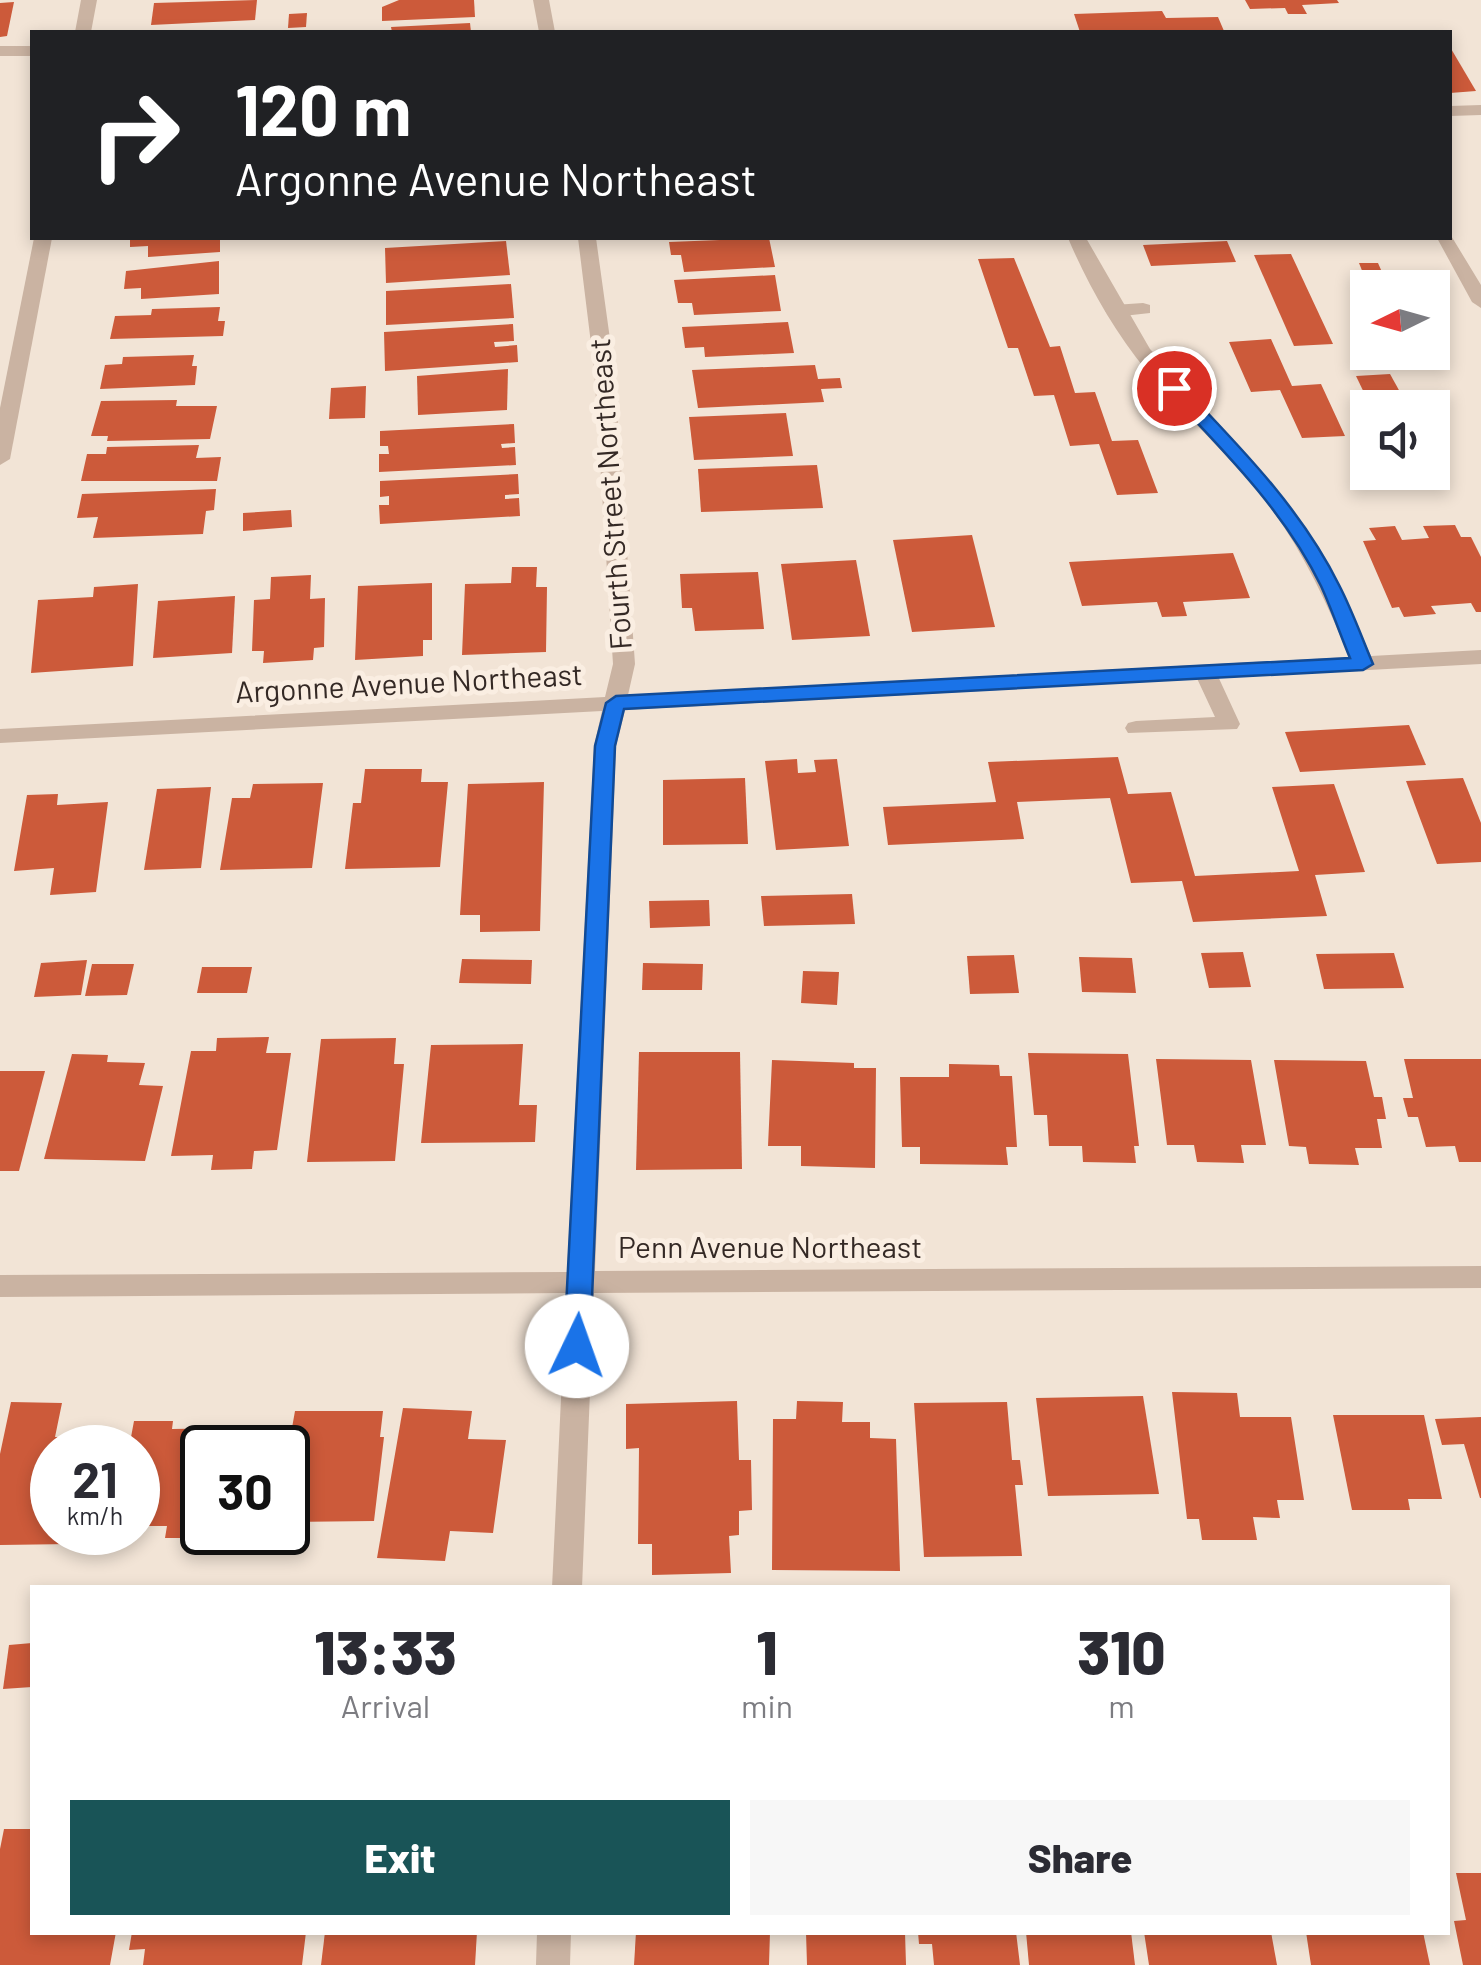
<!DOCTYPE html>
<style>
body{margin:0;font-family:Barlow,sans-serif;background:#f7f7f7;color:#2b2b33;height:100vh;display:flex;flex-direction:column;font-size:38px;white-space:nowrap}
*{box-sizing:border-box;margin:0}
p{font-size:32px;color:#7c7c81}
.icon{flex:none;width:55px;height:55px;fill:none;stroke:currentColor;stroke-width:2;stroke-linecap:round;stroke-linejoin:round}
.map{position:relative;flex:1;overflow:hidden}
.details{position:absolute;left:30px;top:1585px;width:1420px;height:350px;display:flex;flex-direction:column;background:#fff;border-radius:0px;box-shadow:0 5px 15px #0003}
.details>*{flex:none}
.top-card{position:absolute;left:30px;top:30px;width:1422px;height:210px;border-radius:0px;box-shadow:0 5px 15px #0003;background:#202124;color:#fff;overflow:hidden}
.needle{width:65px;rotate:265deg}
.tools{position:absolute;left:1350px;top:270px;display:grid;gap:20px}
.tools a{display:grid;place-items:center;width:100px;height:100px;border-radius:0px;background:#fff;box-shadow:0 5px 15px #0003;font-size:50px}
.speed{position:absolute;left:30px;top:1425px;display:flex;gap:20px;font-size:50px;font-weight:700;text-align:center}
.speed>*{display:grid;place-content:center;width:130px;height:130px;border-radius:50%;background:#fff;box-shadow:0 5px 15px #0003;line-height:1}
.speed small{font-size:25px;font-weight:400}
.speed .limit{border:5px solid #111;border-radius:15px;background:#fff;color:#111}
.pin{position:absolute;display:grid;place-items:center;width:85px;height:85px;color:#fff;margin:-42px;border:5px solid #fff;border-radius:50%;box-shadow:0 2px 10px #0007}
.me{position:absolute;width:110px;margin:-55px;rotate:3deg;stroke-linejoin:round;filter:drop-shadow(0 0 8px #0008)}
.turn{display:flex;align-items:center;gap:35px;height:210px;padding:0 40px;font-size:45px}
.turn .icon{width:130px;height:130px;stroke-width:2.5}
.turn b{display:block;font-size:70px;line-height:85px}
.eta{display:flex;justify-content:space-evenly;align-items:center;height:170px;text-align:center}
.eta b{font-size:60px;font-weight:800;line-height:70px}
.action{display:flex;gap:20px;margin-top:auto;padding:20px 40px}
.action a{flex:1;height:115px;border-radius:0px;background:#195457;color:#fff;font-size:40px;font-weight:800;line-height:115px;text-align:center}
.action a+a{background:#f7f7f7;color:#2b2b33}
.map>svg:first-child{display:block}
.building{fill:#cc5a3a}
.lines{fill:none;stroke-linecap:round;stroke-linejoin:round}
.service{fill:#cab3a2;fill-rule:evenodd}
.minor{fill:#cab3a2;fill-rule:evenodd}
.route{fill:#1a73e8;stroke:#114b97;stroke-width:2.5}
.labels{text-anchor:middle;stroke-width:10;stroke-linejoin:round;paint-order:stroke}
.street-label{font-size:30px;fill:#342925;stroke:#faeee2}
</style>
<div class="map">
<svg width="1481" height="1965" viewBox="0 0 1481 1965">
<rect width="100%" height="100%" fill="#f2e4d6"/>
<g class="building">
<path d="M257,0L255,20L151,25L154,3Z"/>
<path d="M399,0H474L475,17L382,21V7Z"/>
<path d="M1245,0H1337L1339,3L1302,5L1307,14H1288L1285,8L1250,9Z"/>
<path d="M14,2L7,36L0,37V3Z"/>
<path d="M1162,11L1166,18L1218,17L1224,31L1080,32L1074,14Z"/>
<path d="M307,13L306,27L288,28L289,14Z"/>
<path d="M470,23L471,32H392L391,27Z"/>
<path d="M1450,47L1476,91L1450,93Z"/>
<path d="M130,238H220V252L148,257V246L130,247Z"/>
<path d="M769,238L775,267L684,272L681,255H671L669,242Z"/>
<path d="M506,241L510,275L386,283L385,248Z"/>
<path d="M1227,241L1236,262L1151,266L1143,245Z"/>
<path d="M1291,254L1333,344L1294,346L1254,255Z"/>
<path d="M1014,258L1050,347L1060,346L1075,393L1095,392L1112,441L1138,440L1158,493L1117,495L1099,444L1070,446L1054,395L1034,396L1018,348H1008L978,259Z"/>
<path d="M219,261V294L141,299V288L124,289L126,271Z"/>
<path d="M1359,263H1378L1389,288H1369Z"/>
<path d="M775,275L781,311L694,315L692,303H678L674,280Z"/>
<path d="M511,284L514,318L386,325V291Z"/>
<path d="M220,307L218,321H225L223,336L110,339L115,316L151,315L152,309Z"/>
<path d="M788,322L794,353L705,357L704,347L685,348L682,327Z"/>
<path d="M513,324L514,341L494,342L495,347L517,345L518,362L385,371L384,332Z"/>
<path d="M1271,339L1292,386L1321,384L1345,436L1302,438L1280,390L1251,392L1229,342Z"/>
<path d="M194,355L192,366H197L195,385L100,389L105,365L122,364L123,357Z"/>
<path d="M815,365L818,379L840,378L842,388L821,389L824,402L698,408L692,370Z"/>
<path d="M508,369L507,410L418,415L417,376Z"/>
<path d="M1390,374L1405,401L1369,403L1356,376Z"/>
<path d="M366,386L365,418L329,419L331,388Z"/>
<path d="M177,400L176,406H217L210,439L107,441L108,436H91L101,401Z"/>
<path d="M786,413L793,456L694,460L689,417Z"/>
<path d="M514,424L515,443L501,444L502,448L515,447L516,465L379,472V454H389L388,446H380V431Z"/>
<path d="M199,445L196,458L221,457L217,481H81L87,454H106L107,447Z"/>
<path d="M817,465L823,508L701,512L698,469Z"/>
<path d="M518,474L519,494L505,495V499L519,498L520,516L380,524L379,505H389V496L380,497V481Z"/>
<path d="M216,489L214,510L206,511L203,534L93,538L98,517L77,518L82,494Z"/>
<path d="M291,510L292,527L243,531V513Z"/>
<path d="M1455,525L1461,537H1471L1481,557V612H1476L1471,603L1431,606L1436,614L1404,617L1399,607L1392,608L1363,541L1376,540L1369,528L1395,526L1402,540L1429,538L1423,526Z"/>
<path d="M972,535L995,627L912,632L893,540Z"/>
<path d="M1233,553L1250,598L1183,602L1187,616L1162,617L1157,602L1082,606L1069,562Z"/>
<path d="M856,560L870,636L792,640L781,564Z"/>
<path d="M512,567H537L536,587H547L546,652L462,655L465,584L511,583Z"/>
<path d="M758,572L764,629L695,631L692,608H682L680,574Z"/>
<path d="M311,575L310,599L325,598L324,647L314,648L313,660L263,663L264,651H252L254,600L270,599L271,577Z"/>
<path d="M432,583V640H423V656L355,660L358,586Z"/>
<path d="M138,584L133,666L31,673L38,600L93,597L94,587Z"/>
<path d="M235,596L232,653L153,658L158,601Z"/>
<path d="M1409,725L1426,765L1300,772L1285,732Z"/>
<path d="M1118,757L1128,794L1171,792L1195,876L1299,871L1272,787L1334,784L1365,872L1315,875L1327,916L1193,922L1182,881L1131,883L1110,798L1017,802L1024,839L888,845L883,807L996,802L988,762Z"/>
<path d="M797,759L798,773L816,772L814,760L837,759L849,846L776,850L765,761Z"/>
<path d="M365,769H422L421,782H448L440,867L345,869L353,803H361Z"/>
<path d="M745,778L748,844L663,845V780Z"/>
<path d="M1463,778L1481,823V862L1437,864L1406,781Z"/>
<path d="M544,782L540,931L480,932V915H460L468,784Z"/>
<path d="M323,783L312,868L220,870L232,798H250L253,784Z"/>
<path d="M211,787L201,868L144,870L157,789Z"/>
<path d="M58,794L57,805L108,802L96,892L50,895L54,868L14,871L27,795Z"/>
<path d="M852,894L855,924L764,926L761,896Z"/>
<path d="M709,900L710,926L650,928L649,901Z"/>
<path d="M1243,952L1251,987L1209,988L1201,953Z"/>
<path d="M1394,953L1404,988L1324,989L1316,954Z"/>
<path d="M1014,955L1019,993L970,994L967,956Z"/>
<path d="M1079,957L1132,958L1136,993L1082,992Z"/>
<path d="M462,959L532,960L531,984L459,983Z"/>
<path d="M87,960L81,995L34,997L41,963Z"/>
<path d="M643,963L703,964L702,990H642Z"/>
<path d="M92,964H134L127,995L85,996Z"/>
<path d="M202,967H252L247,993H197Z"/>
<path d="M803,971L839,972L837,1005L801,1003Z"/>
<path d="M269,1037L266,1053H291L277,1150L254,1151L252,1169L211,1170L213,1155L171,1156L191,1051H216L217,1038Z"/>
<path d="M396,1038L394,1064H404L395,1161L307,1162L321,1039Z"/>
<path d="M523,1044L519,1105H537L535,1142L421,1143L431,1045Z"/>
<path d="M639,1052H740L742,1169L636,1170Z"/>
<path d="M1028,1053L1128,1054L1139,1146H1134L1136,1163L1083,1162L1082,1146H1049L1047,1115H1034Z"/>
<path d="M72,1054L108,1055L107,1062L145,1063L139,1085L163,1086L145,1161L44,1159Z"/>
<path d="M1156,1059L1251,1060L1266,1145H1241L1244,1163L1197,1162L1194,1145H1167Z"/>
<path d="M1404,1059H1481V1162H1459L1455,1146L1426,1147L1418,1117H1408L1403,1098H1413Z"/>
<path d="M772,1060L854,1063V1068H876L875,1168L801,1166V1146H768Z"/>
<path d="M1274,1060L1366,1061L1374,1097H1382L1386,1119H1377L1382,1148H1355L1359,1165L1309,1164L1306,1147L1289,1146Z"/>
<path d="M949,1064L999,1065L1000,1076H1012L1017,1147H1006L1008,1165L920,1164V1147H902L900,1077H949Z"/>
<path d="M0,1071H45L19,1171H0Z"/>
<path d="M1172,1392L1237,1393L1240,1417H1291L1304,1500H1277L1280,1518L1253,1517L1257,1540H1202L1199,1519H1187Z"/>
<path d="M1143,1396L1159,1494L1048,1496L1036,1398Z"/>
<path d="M737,1401L739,1460H751L752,1510L739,1511V1535L729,1536L731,1573L652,1575V1544H638L639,1448L626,1449V1404Z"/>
<path d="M797,1401L843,1402L842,1422H870V1438L896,1439L900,1571L772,1570L773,1419H796Z"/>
<path d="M11,1402L62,1403L55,1437H96L94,1448H52V1532H73L71,1544L0,1545V1454Z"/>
<path d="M1007,1402L1012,1460H1020L1023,1485H1015L1022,1556L924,1557L914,1403Z"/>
<path d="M403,1408L472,1411L468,1439L506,1440L493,1533L450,1531L445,1561L377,1558Z"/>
<path d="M295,1411H383L380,1437H384L374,1521L288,1522V1448H259L260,1440L290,1439Z"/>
<path d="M1333,1415H1424L1442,1499H1408L1410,1510H1352Z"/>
<path d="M1481,1417V1498H1480L1464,1444L1442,1445L1435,1419Z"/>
<path d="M134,1421H173L172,1429L233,1428L229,1448H202V1532H215L214,1538H165L167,1526H138V1448H129Z"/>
<path d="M32,1643V1687L3,1689L9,1645Z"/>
<path d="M4,1829H32V1932H116L110,1965H0V1849Z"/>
<path d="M1456,1873H1481V1965H1463L1454,1921L1466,1920Z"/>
<path d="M132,1932H306L302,1965H143L145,1949L129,1950Z"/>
<path d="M325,1932H477L475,1965H321Z"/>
<path d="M636,1932H770L769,1965H634Z"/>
<path d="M806,1932H905L906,1965H807Z"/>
<path d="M918,1932H1016L1020,1965H934L932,1944H919Z"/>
<path d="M1026,1932H1131L1135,1965H1029Z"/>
<path d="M1144,1932H1271L1277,1965H1149Z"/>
<path d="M1306,1932H1423L1430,1965H1311Z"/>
</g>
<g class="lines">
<g class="service">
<path d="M1450,234L1481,285V308L1472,302L1437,238H1450Z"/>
<path d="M1143,303L1150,305V313L1114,317L1105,311L1114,305Z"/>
<path d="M1205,665L1216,672L1240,724L1237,729L1128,733L1125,728L1128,723L1136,721L1215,717L1194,672Z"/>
</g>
<g class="minor">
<path d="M81,0H97L91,32H75Z"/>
<path d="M533,0H549L555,32H539Z"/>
<rect x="0" y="46" width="32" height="10"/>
<path d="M1481,105V115L1450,116V106Z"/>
<path d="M34,238H52L10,459L0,465V408Z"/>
<path d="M578,238H596L614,368L635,664L628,695L1349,657C1328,605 1304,553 1270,507C1233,458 1186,417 1146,370C1114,331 1087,283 1068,238H1086L1150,349L1253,461L1305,528L1335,577L1371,656L1481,650V664L625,710L616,746L595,1271L1481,1266V1288L594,1293L582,1588H552L566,1293L0,1297V1275L567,1272L594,746L602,711L0,743V729L605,697L613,664L594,368Z"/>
<path d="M537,1932H571L570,1965H536Z"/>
</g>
</g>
<path class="route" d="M1174,383L1180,384C1239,446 1301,508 1339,585C1352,610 1362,638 1373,664L1363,670L624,709L615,746L590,1346L586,1354L577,1357L568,1354L564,1346L595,746L606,703L616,696L1350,658C1340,634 1332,610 1321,586C1285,512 1224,451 1168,392V384Z"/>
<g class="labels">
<g class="street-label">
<text transform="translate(611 494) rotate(-94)" y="10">Fourth Street Northeast</text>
<text transform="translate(409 684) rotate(-3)" y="10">Argonne Avenue Northeast</text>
<text x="770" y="1258">Penn Avenue Northeast</text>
</g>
</g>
</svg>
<div class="tools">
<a><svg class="needle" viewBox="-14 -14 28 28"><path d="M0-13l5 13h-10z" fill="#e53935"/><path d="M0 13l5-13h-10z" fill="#7c7c81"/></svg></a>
<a><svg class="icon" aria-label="sound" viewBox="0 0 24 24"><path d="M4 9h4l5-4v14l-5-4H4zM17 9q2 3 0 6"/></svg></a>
</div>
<div class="speed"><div>21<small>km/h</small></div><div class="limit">30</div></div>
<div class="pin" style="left:1174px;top:388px;background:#d93025"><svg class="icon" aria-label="arrive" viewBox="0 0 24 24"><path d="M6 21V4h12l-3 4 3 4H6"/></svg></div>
<svg class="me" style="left:577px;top:1346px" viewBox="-20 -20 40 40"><circle r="19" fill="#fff"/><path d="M0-13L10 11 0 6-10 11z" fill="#1a73e8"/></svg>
<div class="top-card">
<div class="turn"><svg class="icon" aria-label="right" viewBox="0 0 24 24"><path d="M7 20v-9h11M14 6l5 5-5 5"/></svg><div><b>120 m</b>Argonne Avenue Northeast</div></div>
</div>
<section class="details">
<div class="eta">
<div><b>13:33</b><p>Arrival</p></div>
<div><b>1</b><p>min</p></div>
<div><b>310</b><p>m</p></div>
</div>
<div class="action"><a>Exit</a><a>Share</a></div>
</section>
</div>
